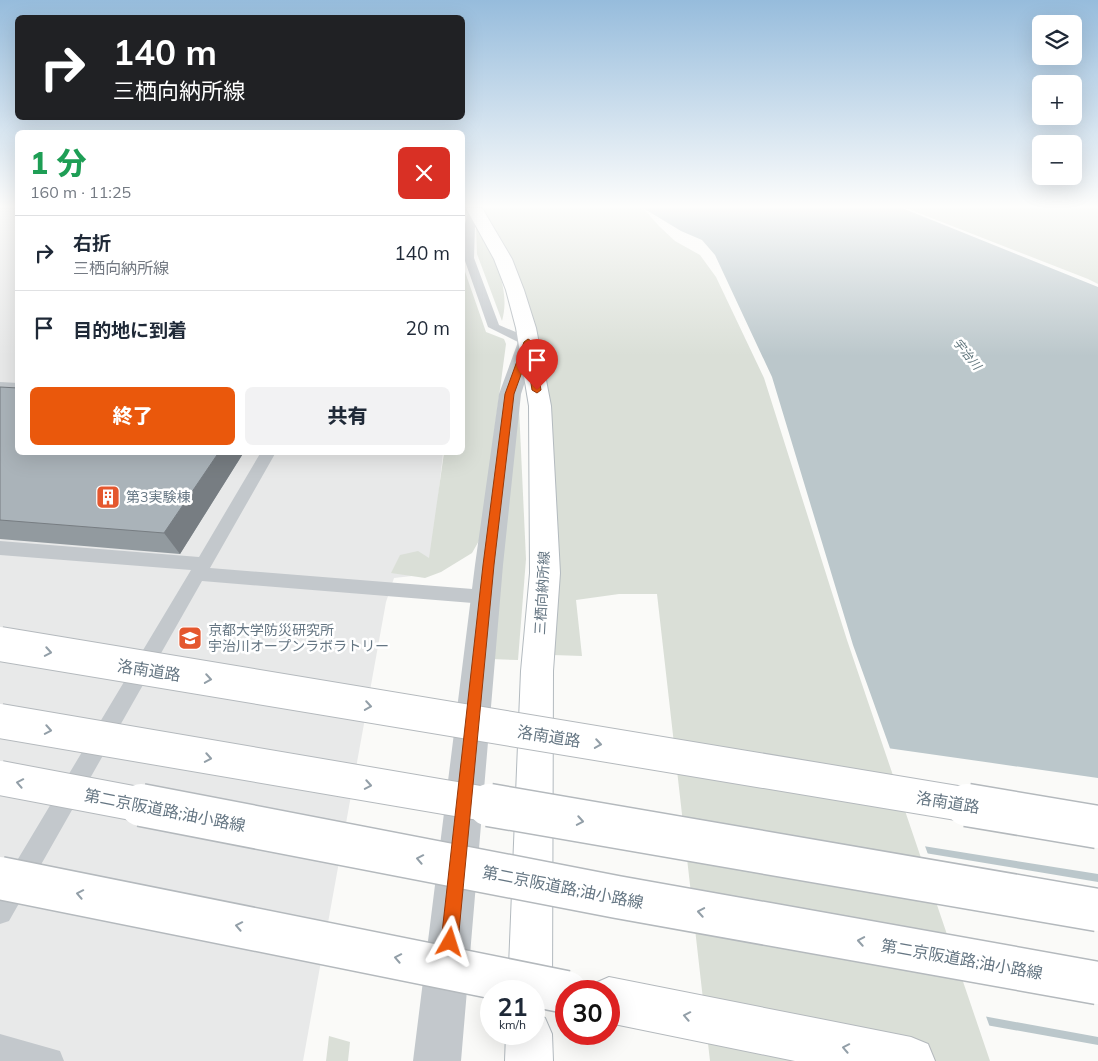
<!DOCTYPE html>
<html lang="ja">
<meta charset="utf-8">
<style>
body{margin:0;font-family:Mulish,"Noto Sans JP",sans-serif;background:#f2f2f3;color:#1f2937;height:100vh;display:flex;flex-direction:column;font-size:19px;white-space:nowrap}
*{box-sizing:border-box;margin:0}
p{font-size:16px;color:#747a83}
.icon{flex:none;width:28px;height:28px;fill:none;stroke:currentColor;stroke-width:2;stroke-linecap:round;stroke-linejoin:round}
.map{position:relative;flex:1;overflow:hidden}
.panel{position:absolute;left:15px;top:130px;width:450px;height:325px;display:flex;flex-direction:column;background:#fff;border-radius:8px;box-shadow:0 5px 20px #0002}
.panel>*{flex:none}
.hud{position:absolute;left:15px;top:15px;width:450px;height:105px;border-radius:8px;box-shadow:0 5px 20px #0002;background:#202124;color:#fff;overflow:hidden}
.tools{position:absolute;left:1032px;top:15px;display:grid;gap:10px}
.tools a{display:grid;place-items:center;width:50px;height:50px;border-radius:8px;background:#fff;box-shadow:0 5px 20px #0002;font-size:25px}
.speed{position:absolute;left:480px;top:980px;display:flex;gap:10px;font-size:25px;font-weight:700;text-align:center}
.speed>*{display:grid;place-content:center;width:65px;height:65px;border-radius:50%;background:#fff;box-shadow:0 5px 20px #0002;line-height:1}
.speed small{font-size:12px;font-weight:400}
.speed .limit{border:8px solid #d22;background:#fff;color:#111}
.pin{position:absolute;display:grid;place-items:center;width:42px;height:42px;color:#fff;margin:-51px -21px;border-radius:50% 50% 50% 0;rotate:-45deg;box-shadow:0 0 5px #0007}
.pin .icon{rotate:45deg}
.me{position:absolute;width:55px;margin:-28px;rotate:6deg;stroke-linejoin:round;filter:drop-shadow(0 0 4px #0008)}
.turn{display:flex;align-items:center;gap:18px;height:105px;padding:0 15px;font-size:22px}
.turn .icon{width:65px;height:65px;stroke-width:2.5}
.turn b{display:block;font-size:35px;line-height:42px}
.round{display:grid;place-items:center;flex:none;width:52px;height:52px;border-radius:8px;background:#f2f2f3}
.overview{display:flex;align-items:center;justify-content:space-between;height:85px;padding:0 15px}
h1{font-size:30px;font-weight:800;line-height:38px;color:#1e9e55}
.cta{display:flex;gap:10px;margin-top:auto;padding:10px 15px}
.cta a{flex:1;height:58px;border-radius:8px;background:#ea580c;color:#fff;font-size:20px;font-weight:800;line-height:58px;text-align:center}
.cta a+a{background:#f2f2f3;color:#1f2937}
ul{padding:0;list-style:none}
li{display:flex;align-items:center;gap:15px;height:75px;padding:0 15px;border-top:1px solid #e0e1e3}
li div{flex:1}
li b{display:block;font-size:19px}
li em{font-style:normal}
.map>svg:first-child{display:block}
.built{fill:#e8e9e9}
.green{fill:#dadfd7}
.water{fill:#bbc7cb}
.pier{fill:#fafaf8}
.lines{fill:none;stroke-linecap:round;stroke-linejoin:round}
.secondary-casing{stroke:#b3babf;stroke-width:2}
.trunk-casing{stroke:#b4b9bd;stroke-width:2}
.service{fill:#c3c8cc;fill-rule:evenodd}
.minor{fill:#c3c8cc;fill-rule:evenodd}
.secondary{fill:#fff;fill-rule:evenodd}
.trunk{fill:#fff;fill-rule:evenodd}
.trunk-bridge-far1-casing{stroke:#b4b9bd;stroke-width:36;stroke-linecap:butt}
.trunk-bridge-casing{stroke:#b4b9bd;stroke-width:45;stroke-linecap:butt}
.motorway-bridge-far1-casing{stroke:#b4b9bd;stroke-width:36;stroke-linecap:butt}
.motorway-bridge-casing{stroke:#b4b9bd;stroke-width:45;stroke-linecap:butt}
.trunk-bridge-far1{stroke:#fff;stroke-width:34}
.trunk-bridge{stroke:#fff;stroke-width:42}
.motorway-bridge-far1{stroke:#fff;stroke-width:34}
.motorway-bridge{stroke:#fff;stroke-width:42}
.wall{fill:#929a9f}
.shaded-wall{fill:#777d82}
.building{fill:#aab3b9;stroke:#777d82}
.oneway{stroke:#939fa8}
.route{fill:#ea580c;stroke:#983908}
.labels{text-anchor:middle;stroke-width:5;stroke-linejoin:round;paint-order:stroke}
.far-water-label{font-size:12px;font-style:italic;fill:#60757c;stroke:#fff}
.poi-label{font-size:14px;fill:#657683;stroke:#fff;text-anchor:start}
.street-label{font-size:14px;fill:#657683;stroke:#fff}
.near-street-label{font-size:16px;fill:#657683;stroke:#fff}
</style>
<div class="map">
<svg width="1098" height="1061" viewBox="0 0 1098 1061">
<rect width="100%" height="100%" fill="#fafaf8"/>
<path class="built" d="M0,208H17L18,452L443,453L430,574L394,578L386,602L303,1061H0Z"/>
<g class="green">
<path d="M480,208H643L659,226L675,241L700,255L716,277L764,378L847,640L990,1061H710L657,594H619L576,600L582,656L553,655L554,562L506,251Z"/>
<path d="M906,208H1098V284L1088,279Z"/>
<path d="M476,220C490,251 512,286 502,321L477,254Z"/>
<path d="M463,266L486,332L504,339L506,344L480,539L472,553L441,572L425,578L391,573L400,555L418,551L429,558L444,453L462,452Z"/>
<path d="M519,408L526,559L518,660L491,659Z"/>
<path d="M329,1036L350,1042L348,1061H326Z"/>
</g>
<path class="water" d="M643,208H902L1098,287V1061H1002L853,645L772,377L715,255L702,240L681,231Z"/>
<g class="pier">
<path d="M887,748L1098,778V874L923,846Z"/>
<path d="M925,853L1098,882V1037L983,1016Z"/>
<path d="M986,1025L1098,1045V1061H999Z"/>
</g>
<g class="lines">
<g class="secondary-casing">
<g id="secondary">
<path d="M466,208H482L512,259L524,290L536,328L551,406L560,573L553,671L552,991L546,1007L534,1012V991H508L521,671L530,573L529,406L516,328L506,290L494,259Z"/>
<path d="M534,1013L545,1018L552,1034L553,1061H505L506,1034H534Z"/>
</g>
</g>
<g class="trunk-casing">
<path id="trunk" d="M609,977L911,1037L928,1044L935,1061H795L609,1023V991H590L593,984Z"/>
</g>
<g class="service">
<path d="M469,208H478L475,224L474,258L499,325L532,339L534,342L532,345H524L488,327L464,258L465,224Z"/>
<path d="M0,382L18,383V391L0,390Z"/>
<path d="M261,452H276L210,568L485,590L491,592L494,597L491,602L485,604L202,581L9,921L0,924V889L191,570L0,555V541L199,557Z"/>
<path d="M0,1034L60,1051L64,1061H0Z"/>
</g>
<path class="minor" d="M528,336L535,338L538,342L521,394L503,565L461,1061H413L475,565L499,394L518,342L521,338Z"/>
<use href="#secondary" class="secondary"/>
<use href="#trunk" class="trunk"/>
<g class="trunk-bridge-far1-casing">
<path id="trunk-bridge-far1" d="M0,644L975,806"/>
</g>
<g class="trunk-bridge-casing">
<g id="trunk-bridge">
<path d="M967,805L1098,827"/>
<path d="M0,878L566,992"/>
</g>
</g>
<g class="motorway-bridge-far1-casing">
<g id="motorway-bridge-far1">
<path d="M0,721L497,806"/>
<path d="M0,778L148,806"/>
</g>
</g>
<g class="motorway-bridge-casing">
<g id="motorway-bridge">
<path d="M141,805L617,897L1098,983"/>
<path d="M489,805L1098,910"/>
</g>
</g>
<use href="#trunk-bridge-far1" class="trunk-bridge-far1"/>
<use href="#trunk-bridge" class="trunk-bridge"/>
<use href="#motorway-bridge-far1" class="motorway-bridge-far1"/>
<use href="#motorway-bridge" class="motorway-bridge"/>
</g>
<path class="wall" d="M0,387L18,452H244L180,554L0,539Z"/>
<path class="shaded-wall" d="M219,452H244L180,554L164,533Z"/>
<path class="building" d="M0,387L18,388V452H219L164,533L0,520Z"/>
<defs><path id="oneway-chevron" d="M-2-3.5L2.5 0L-2 3.5" fill="none" stroke-width="1.6" stroke-linecap="round" stroke-linejoin="round" transform="scale(1.25)"/></defs>
<g class="oneway">
<use href="#oneway-chevron" transform="translate(48 652) rotate(10)"/>
<use href="#oneway-chevron" transform="translate(208 679) rotate(9)"/>
<use href="#oneway-chevron" transform="translate(368 706) rotate(9)"/>
<use href="#oneway-chevron" transform="translate(48 730) rotate(10)"/>
<use href="#oneway-chevron" transform="translate(598 744) rotate(9)"/>
<use href="#oneway-chevron" transform="translate(208 758) rotate(10)"/>
<use href="#oneway-chevron" transform="translate(20 783) rotate(-169)"/>
<use href="#oneway-chevron" transform="translate(368 785) rotate(10)"/>
<use href="#oneway-chevron" transform="translate(580 821) rotate(10)"/>
<use href="#oneway-chevron" transform="translate(420 859) rotate(-169)"/>
<use href="#oneway-chevron" transform="translate(80 894) rotate(-169)"/>
<use href="#oneway-chevron" transform="translate(701 912) rotate(-170)"/>
<use href="#oneway-chevron" transform="translate(239 926) rotate(-169)"/>
<use href="#oneway-chevron" transform="translate(861 941) rotate(-170)"/>
<use href="#oneway-chevron" transform="translate(398 958) rotate(-169)"/>
<use href="#oneway-chevron" transform="translate(687 1016) rotate(-169)"/>
<use href="#oneway-chevron" transform="translate(846 1048) rotate(-169)"/>
</g>
<linearGradient id="sky" x2="0" y2="1"><stop stop-color="#96bcdc"/><stop offset="0.58" stop-color="#fdfdfc"/><stop offset="1" stop-color="#fdfdfc" stop-opacity="0"/></linearGradient>
<rect width="1098" height="356" fill="url(#sky)"/>
<path class="route" d="M528,339L533,342L541,390L537,393L532,390L527,358L514,394L494,565L458,942L456,949L450,951L443,949L441,942L483,565L505,394L524,342Z"/>
<defs>
<g id="building-square" transform="scale(1.25)"><rect x="-9" y="-9" width="18" height="18" rx="4" fill="#e4572e" stroke="#fff"/><path d="M-4-6H4V6H1V3H-1V6H-4ZM-2.5-4.3h1.7v1.8h-1.7ZM.8-4.3h1.7v1.8H.8ZM-2.5-1h1.7V.8h-1.7ZM.8-1h1.7V.8H.8Z" fill="#fff"/></g>
<g id="university-square" transform="scale(1.25)"><rect x="-9" y="-9" width="18" height="18" rx="4" fill="#e4572e" stroke="#fff"/><path d="M0-5L7-2L0 1L-7-2ZM-4 1L0 2.5L4 1V4Q0 6-4 4Z" fill="#fff"/></g>
</defs>
<g fill-rule="evenodd">
<use href="#building-square" x="108" y="497"/>
<use href="#university-square" x="190" y="638"/>
</g>
<g class="labels">
<g class="far-water-label">
<text transform="translate(967 354) rotate(51)" y="4">宇治川</text>
</g>
<g class="poi-label">
<text x="126" y="502">第3実験棟</text>
<text x="208" y="635">京都大学防災研究所<tspan x="208" dy="16">宇治川オープンラボラトリー</tspan></text>
</g>
<g class="street-label">
<text transform="translate(542 593) rotate(-87)" y="5">三栖向納所線</text>
</g>
<g class="near-street-label">
<text transform="translate(149 670) rotate(9)" y="6">洛南道路</text>
<text transform="translate(549 736) rotate(9)" y="6">洛南道路</text>
<text transform="translate(948 802) rotate(9)" y="6">洛南道路</text>
<text transform="translate(165 810) rotate(11)" y="6">第二京阪道路;油小路線</text>
<text transform="translate(563 887) rotate(11)" y="6">第二京阪道路;油小路線</text>
<text transform="translate(962 959) rotate(10)" y="6">第二京阪道路;油小路線</text>
</g>
</g>
</svg>
<div class="tools">
<a><svg class="icon" aria-label="layers" viewBox="0 0 24 24"><path d="M12 4l9 5-9 5-9-5zM3 14l9 5 9-5"/></svg></a>
<a>+</a>
<a>−</a>
</div>
<div class="speed"><div>21<small>km/h</small></div><div class="limit">30</div></div>
<div class="pin" style="left:537px;top:390px;background:#d93025"><svg class="icon" aria-label="arrive" viewBox="0 0 24 24"><path d="M6 21V4h12l-3 4 3 4H6"/></svg></div>
<svg class="me" style="left:450px;top:942px" viewBox="-20 -20 40 40"><path d="M0-17L14 15 0 8-14 15z" fill="#ea580c" stroke="#fff" stroke-width="4"/></svg>
<div class="hud">
<div class="turn"><svg class="icon" aria-label="right" viewBox="0 0 24 24"><path d="M7 20v-9h11M14 6l5 5-5 5"/></svg><div><b>140 m</b>三栖向納所線</div></div>
</div>
<section class="panel">
<div class="overview"><div><h1>1 分</h1><p>160 m · 11:25</p></div><a class="round" style="background:#d93025;color:#fff"><svg class="icon" aria-label="close" viewBox="0 0 24 24"><path d="M6 6l12 12M18 6L6 18"/></svg></a></div>
<ul>
<li><svg class="icon" aria-label="right" viewBox="0 0 24 24"><path d="M7 20v-9h11M14 6l5 5-5 5"/></svg><div><b>右折</b><p>三栖向納所線</p></div><em>140 m</em></li>
<li><svg class="icon" aria-label="arrive" viewBox="0 0 24 24"><path d="M6 21V4h12l-3 4 3 4H6"/></svg><div><b>目的地に到着</b></div><em>20 m</em></li>
</ul>
<div class="cta"><a>終了</a><a>共有</a></div>
</section>
</div>
